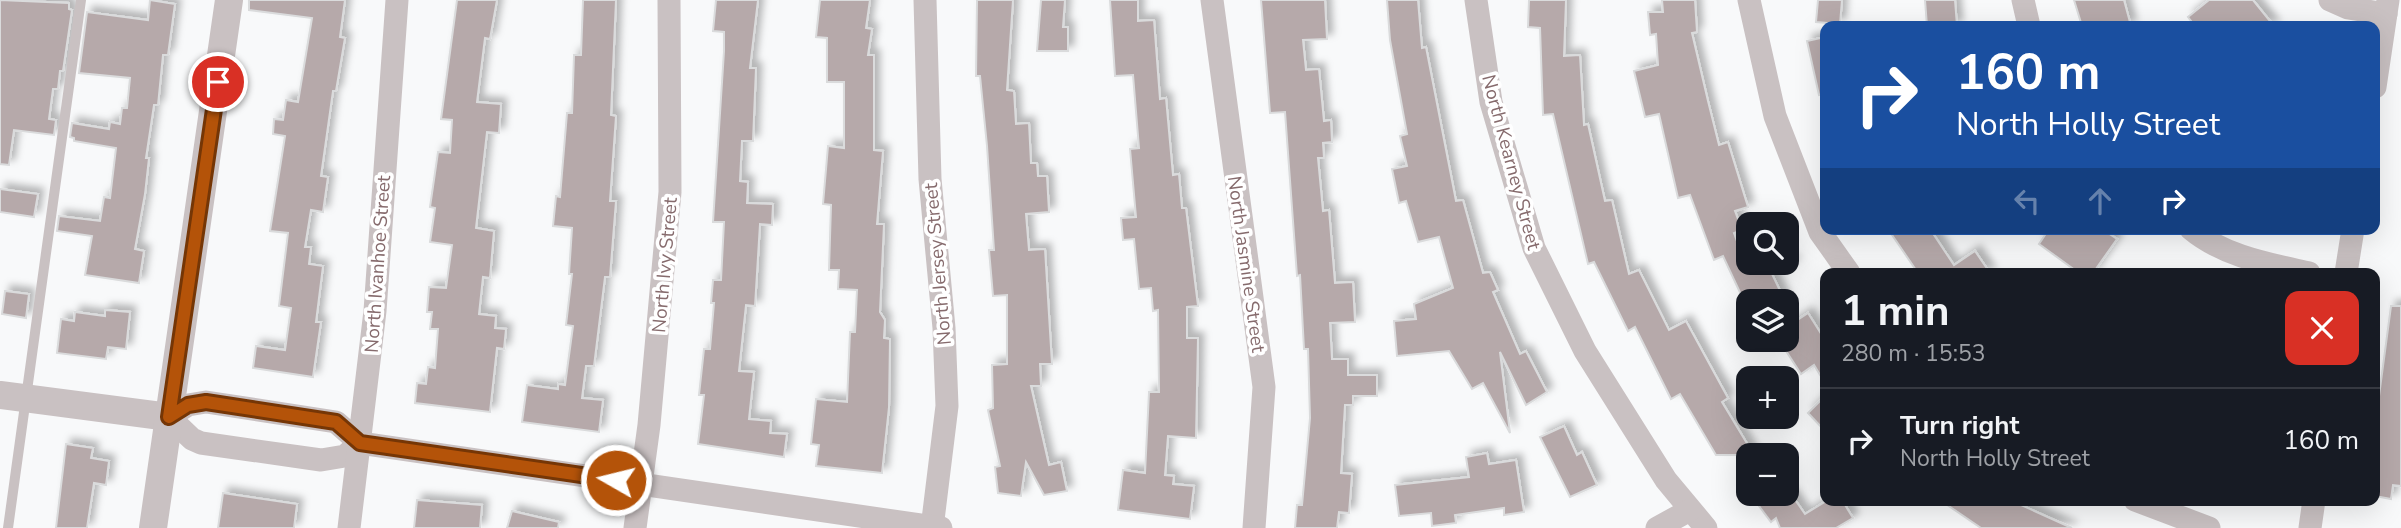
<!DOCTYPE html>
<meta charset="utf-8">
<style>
body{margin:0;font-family:"Nunito Sans",sans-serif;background:#242831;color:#f1f3f6;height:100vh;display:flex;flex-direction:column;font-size:26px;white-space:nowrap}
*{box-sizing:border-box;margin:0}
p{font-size:23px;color:#9ea1a6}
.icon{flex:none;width:38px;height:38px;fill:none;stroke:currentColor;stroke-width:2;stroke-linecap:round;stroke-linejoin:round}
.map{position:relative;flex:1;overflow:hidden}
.sheet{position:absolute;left:1820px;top:268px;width:560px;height:238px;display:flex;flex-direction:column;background:#171b24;border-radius:14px;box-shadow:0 7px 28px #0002}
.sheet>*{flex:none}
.top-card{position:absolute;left:1820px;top:21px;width:560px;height:214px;border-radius:14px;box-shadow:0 7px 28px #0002;background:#1a4fa0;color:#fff;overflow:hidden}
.controls{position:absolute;left:1736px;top:212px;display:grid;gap:14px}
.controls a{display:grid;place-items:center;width:63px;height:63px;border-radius:14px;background:#171b24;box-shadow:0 7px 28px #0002;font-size:35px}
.pin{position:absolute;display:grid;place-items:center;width:60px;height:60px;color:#fff;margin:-30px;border:4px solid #fff;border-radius:50%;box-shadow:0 2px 7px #0007}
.me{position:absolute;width:77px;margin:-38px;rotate:278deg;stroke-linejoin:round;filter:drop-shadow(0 0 5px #0008)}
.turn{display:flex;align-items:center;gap:24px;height:147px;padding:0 21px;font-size:32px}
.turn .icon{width:91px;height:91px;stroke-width:2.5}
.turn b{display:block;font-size:49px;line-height:60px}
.lanes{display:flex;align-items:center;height:66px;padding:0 21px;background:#0003;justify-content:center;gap:35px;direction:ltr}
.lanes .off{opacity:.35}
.round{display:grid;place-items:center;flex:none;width:74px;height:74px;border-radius:14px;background:#242831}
.headline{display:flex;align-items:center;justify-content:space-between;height:119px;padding:0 21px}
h1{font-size:42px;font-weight:700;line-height:52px}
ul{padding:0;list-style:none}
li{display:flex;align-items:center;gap:21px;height:105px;padding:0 21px;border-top:2px solid #363941}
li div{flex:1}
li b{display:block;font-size:26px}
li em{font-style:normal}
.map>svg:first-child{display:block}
.building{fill:#b6a9aa;stroke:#dadbdc;stroke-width:2;filter:url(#shadow)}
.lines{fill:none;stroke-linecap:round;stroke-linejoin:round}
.service{stroke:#c9c1c2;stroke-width:10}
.minor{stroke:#c9c1c2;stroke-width:23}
.tertiary{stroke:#c9c1c2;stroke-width:28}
.route-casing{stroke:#753606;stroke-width:18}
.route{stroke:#b45309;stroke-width:12}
.labels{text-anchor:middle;stroke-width:7;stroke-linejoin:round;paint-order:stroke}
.street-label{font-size:19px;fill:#866b6d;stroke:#fff}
</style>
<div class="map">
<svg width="2401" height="528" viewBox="0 0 2401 528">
<defs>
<filter id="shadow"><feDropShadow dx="5.5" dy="-5.5" stdDeviation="3.5" flood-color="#0004"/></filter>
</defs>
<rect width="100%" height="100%" fill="#f8f9fa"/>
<g class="building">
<path d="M0,0L69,3V9L72,10L63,71H60L58,89H53L49,119L56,120L54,135L14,130L9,165L0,164Z"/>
<path d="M150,0L175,4L168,55H163L158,105H154L146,158H149L145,194L135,249L144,251L139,283L85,275L92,236L57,231L59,216L100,221L104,197L110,198L116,148L74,141V138L70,137L72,123L109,129L110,122L120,124L122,108H127L130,78L79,73L87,12L148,20Z"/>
<path d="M249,0H345L340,37L345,38L336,91H333L321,176L328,177L323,212L311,210L305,247H311L309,264L323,266L316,322H321L313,377L253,368L256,346L285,350L291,308L279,306L288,233L270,231L285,136L273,134L274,119L283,120L286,100L298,102L312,18L249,10Z"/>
<path d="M457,0H497L490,39L485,38L477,102L501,104L499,133L487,132L476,228L494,231L490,278L483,277L479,314L496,316L495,328L506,329L504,349L497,348L490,412L415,403L417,383L426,384L428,367L435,368L438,329H430L432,312H427L429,287L446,288L452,245L430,242L435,208L430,207L438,152L450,153L452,120L441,119Z"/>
<path d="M583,0H616L611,115L616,116L610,201H616L610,277H605L594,366H586L582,398L603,400L599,432L522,422L527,385L558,389V384L565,385L573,326L566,325L572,274H569L572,228L553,226L556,196L560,197L567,113H572L574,55H581Z"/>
<path d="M716,0H758L750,68H756L753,141H742L740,181L748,182L747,203L773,204L772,225L760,224L755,306L746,305L739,371L754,372L749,419L771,421L770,433L787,434L784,457L698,444L704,395H699L704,349H710L714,303H711L713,280H721L724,222H713L724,51V32L713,31Z"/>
<path d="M820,0H870L866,28L872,29L868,55H874V150L883,151L877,224H884L880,312L885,320L884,338L890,339L889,407L882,473L816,466L819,445L811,444L816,399L847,402L850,332H855L857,290L838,289L839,270H829L831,205L823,204L828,146L844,148V82H827V38L816,37Z"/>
<path d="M977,0H1013L1007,90L1014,91L1016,124L1029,123L1031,163H1037L1038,176H1047L1049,212L1026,214L1029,250L1045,249L1052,364H1040L1041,386H1031L1049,465L1061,462L1067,491L1044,495L1026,462L1021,496L998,493L995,467L1000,466L988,410L993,408L992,365L1007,364V295L993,296L989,250H994L987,146L980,76H976Z"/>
<path d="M1041,0H1065L1063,27H1068V51H1037Z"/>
<path d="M1110,0H1138V21L1154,20L1160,99L1166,98L1173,175L1179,174L1182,208H1186L1198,306L1187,307V338H1198L1196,438L1168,436L1165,475L1174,476L1173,484L1194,486L1190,519L1118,510L1123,470L1145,473L1149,392H1159L1158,310L1153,311L1151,288L1139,289L1134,239L1123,240L1121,218L1136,217L1130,149L1139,148L1133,75L1115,76Z"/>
<path d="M1261,0H1325L1327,39L1303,40L1306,70L1319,69L1324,121L1331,120L1332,142L1323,143L1324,158H1318L1323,211L1329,210L1335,283L1353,282L1355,322L1330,323L1332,359H1348V375H1377V396H1353V405H1345L1341,473L1352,474L1349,513L1339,512L1337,528H1295L1297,505H1302L1310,418L1308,349H1304L1300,275L1297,276L1285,112L1270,113Z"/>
<path d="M1387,0H1418L1422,48L1426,47L1456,201L1463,200L1483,273L1490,272L1498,290L1493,292L1520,354L1526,351L1547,392L1526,405L1500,352L1510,433L1483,383L1472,389L1449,351L1397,356L1394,321L1416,319L1414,304L1453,288L1439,237L1418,242L1406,201L1399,203L1392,169L1407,166L1400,136L1407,134L1390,40Z"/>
<path d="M1529,0H1566L1564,56L1580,55L1584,125L1588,124L1605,201L1612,200L1629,274L1639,270L1669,330L1686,321L1728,398L1722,402L1754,455H1748V472L1737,455H1716L1680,394L1671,399L1635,327L1628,331L1594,262L1588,264L1553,114L1543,115L1540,28L1528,27Z"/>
<path d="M1662,0H1695L1697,32L1692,33L1708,101L1719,145L1728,142L1748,207L1735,211L1742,230L1734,233L1745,263L1795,262L1772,274L1785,301H1744L1723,256L1714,260L1690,195L1678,198L1659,114L1645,117L1634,71L1658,65L1656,34L1650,35L1648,12H1663Z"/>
<path d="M1818,0H1842L1840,24L1816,22Z"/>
<path d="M1925,0H1955L1957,26H1927Z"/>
<path d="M2074,0H2124L2131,26H2082Z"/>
<path d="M2209,0H2253L2274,26H2195L2188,17Z"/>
<path d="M1825,37V94L1819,95L1807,41Z"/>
<path d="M0,189L38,194L34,217L0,212Z"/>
<path d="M1888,229H1930L1954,265L1975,251L1990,273H1918Z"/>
<path d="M2049,229H2102L2117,239L2093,273H2079L2039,244Z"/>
<path d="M5,291L29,294L26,318L2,314Z"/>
<path d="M2391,306H2401V486L2393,485L2391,499L2375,496V426Z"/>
<path d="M105,310L130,312L126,349L108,347L106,359L57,353L61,319L74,321L75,312L105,316Z"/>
<path d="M1808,313L1825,340V383L1814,365L1801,374L1779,340H1787V327Z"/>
<path d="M1825,396V431L1808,413Z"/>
<path d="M1564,426L1577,455L1582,452L1597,485L1570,497L1540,437Z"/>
<path d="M66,444L93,448L91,458L109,461L106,485L94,483L87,528H56Z"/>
<path d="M1487,453L1489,464L1516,460L1524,512L1504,515V508L1455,515L1456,523L1432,526L1431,513L1399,516L1395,485L1469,477L1466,457Z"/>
<path d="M223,493L297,504L294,528H218Z"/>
<path d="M1763,494H1791L1805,514L1828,500H1842L1853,518L1836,528H1780L1776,518L1771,522L1759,506L1767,500Z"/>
<path d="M417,500L482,505L480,528H414Z"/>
<path d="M1940,500H2010L2072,528H1981Z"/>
<path d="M512,511L559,522L558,528H507Z"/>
</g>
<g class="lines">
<path class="service" d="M8,528L81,0"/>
<g class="minor">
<path d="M925,0L930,179L944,328L947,406L932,528"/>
<path d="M1212,0L1264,387L1254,528"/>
<path d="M1476,0L1491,102L1534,248L1585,351L1666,480L1706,528"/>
<path d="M1749,0L1775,116L1820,232L1849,273"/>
<path d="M2023,0L2029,26"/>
<path d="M2330,0L2348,8L2386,14"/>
<path d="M2375,87L2388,0"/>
<path d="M2191,229C2223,256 2269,264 2309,273"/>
<path d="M2346,273L2353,229"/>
<path d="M360,443L345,456L321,460L201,443L192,439L169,417L188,405L206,402L336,422L360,443L941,528"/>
<path d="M2135,500L2209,528"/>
<path d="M349,528L375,311L397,0"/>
<path d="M635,528L649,425L670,192L669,0"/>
<path d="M1657,528L1690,510"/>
<path d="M2310,528L2314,500"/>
</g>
<g class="tertiary">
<path d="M0,395L169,417"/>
<path d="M153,528L229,0"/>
</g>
</g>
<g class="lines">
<g class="route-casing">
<path id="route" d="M218,82L169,417L188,405L206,402L336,422L360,443L616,480"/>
</g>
<use href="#route" class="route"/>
</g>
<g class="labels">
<g class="street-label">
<text transform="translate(1512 162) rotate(75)" y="7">North Kearney Street</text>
<text transform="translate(377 264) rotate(-86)" y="7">North Ivanhoe Street</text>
<text transform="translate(937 264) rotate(-95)" y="7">North Jersey Street</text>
<text transform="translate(1247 264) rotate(82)" y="7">North Jasmine Street</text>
<text transform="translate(664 265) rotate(-85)" y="7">North Ivy Street</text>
</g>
</g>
</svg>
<div class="controls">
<a><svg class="icon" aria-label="search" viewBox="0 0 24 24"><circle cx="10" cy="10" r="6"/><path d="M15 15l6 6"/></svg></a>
<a><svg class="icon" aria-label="layers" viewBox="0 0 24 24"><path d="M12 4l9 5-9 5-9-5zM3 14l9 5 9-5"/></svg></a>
<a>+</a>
<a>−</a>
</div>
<div class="pin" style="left:218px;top:82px;background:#d93025"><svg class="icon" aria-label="arrive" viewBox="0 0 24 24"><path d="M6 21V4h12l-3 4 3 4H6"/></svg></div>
<svg class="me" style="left:616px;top:480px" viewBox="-20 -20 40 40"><circle r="17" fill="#b45309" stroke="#fff" stroke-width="3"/><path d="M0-11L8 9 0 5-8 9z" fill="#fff"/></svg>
<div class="top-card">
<div class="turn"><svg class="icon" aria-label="right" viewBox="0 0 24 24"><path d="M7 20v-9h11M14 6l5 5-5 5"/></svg><div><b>160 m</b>North Holly Street</div></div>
<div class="lanes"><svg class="icon off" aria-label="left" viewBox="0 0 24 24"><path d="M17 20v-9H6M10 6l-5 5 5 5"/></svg><svg class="icon off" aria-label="ahead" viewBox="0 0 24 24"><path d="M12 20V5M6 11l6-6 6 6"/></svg><svg class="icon" aria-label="right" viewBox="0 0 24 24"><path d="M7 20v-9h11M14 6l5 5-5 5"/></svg></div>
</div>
<section class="sheet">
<div class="headline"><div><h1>1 min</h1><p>280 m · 15:53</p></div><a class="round" style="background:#d93025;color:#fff"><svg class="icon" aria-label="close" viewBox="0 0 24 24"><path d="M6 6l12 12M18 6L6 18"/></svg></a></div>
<ul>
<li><svg class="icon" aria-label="right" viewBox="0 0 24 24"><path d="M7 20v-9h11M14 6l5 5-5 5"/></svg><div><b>Turn right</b><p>North Holly Street</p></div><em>160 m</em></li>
</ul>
</section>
</div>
